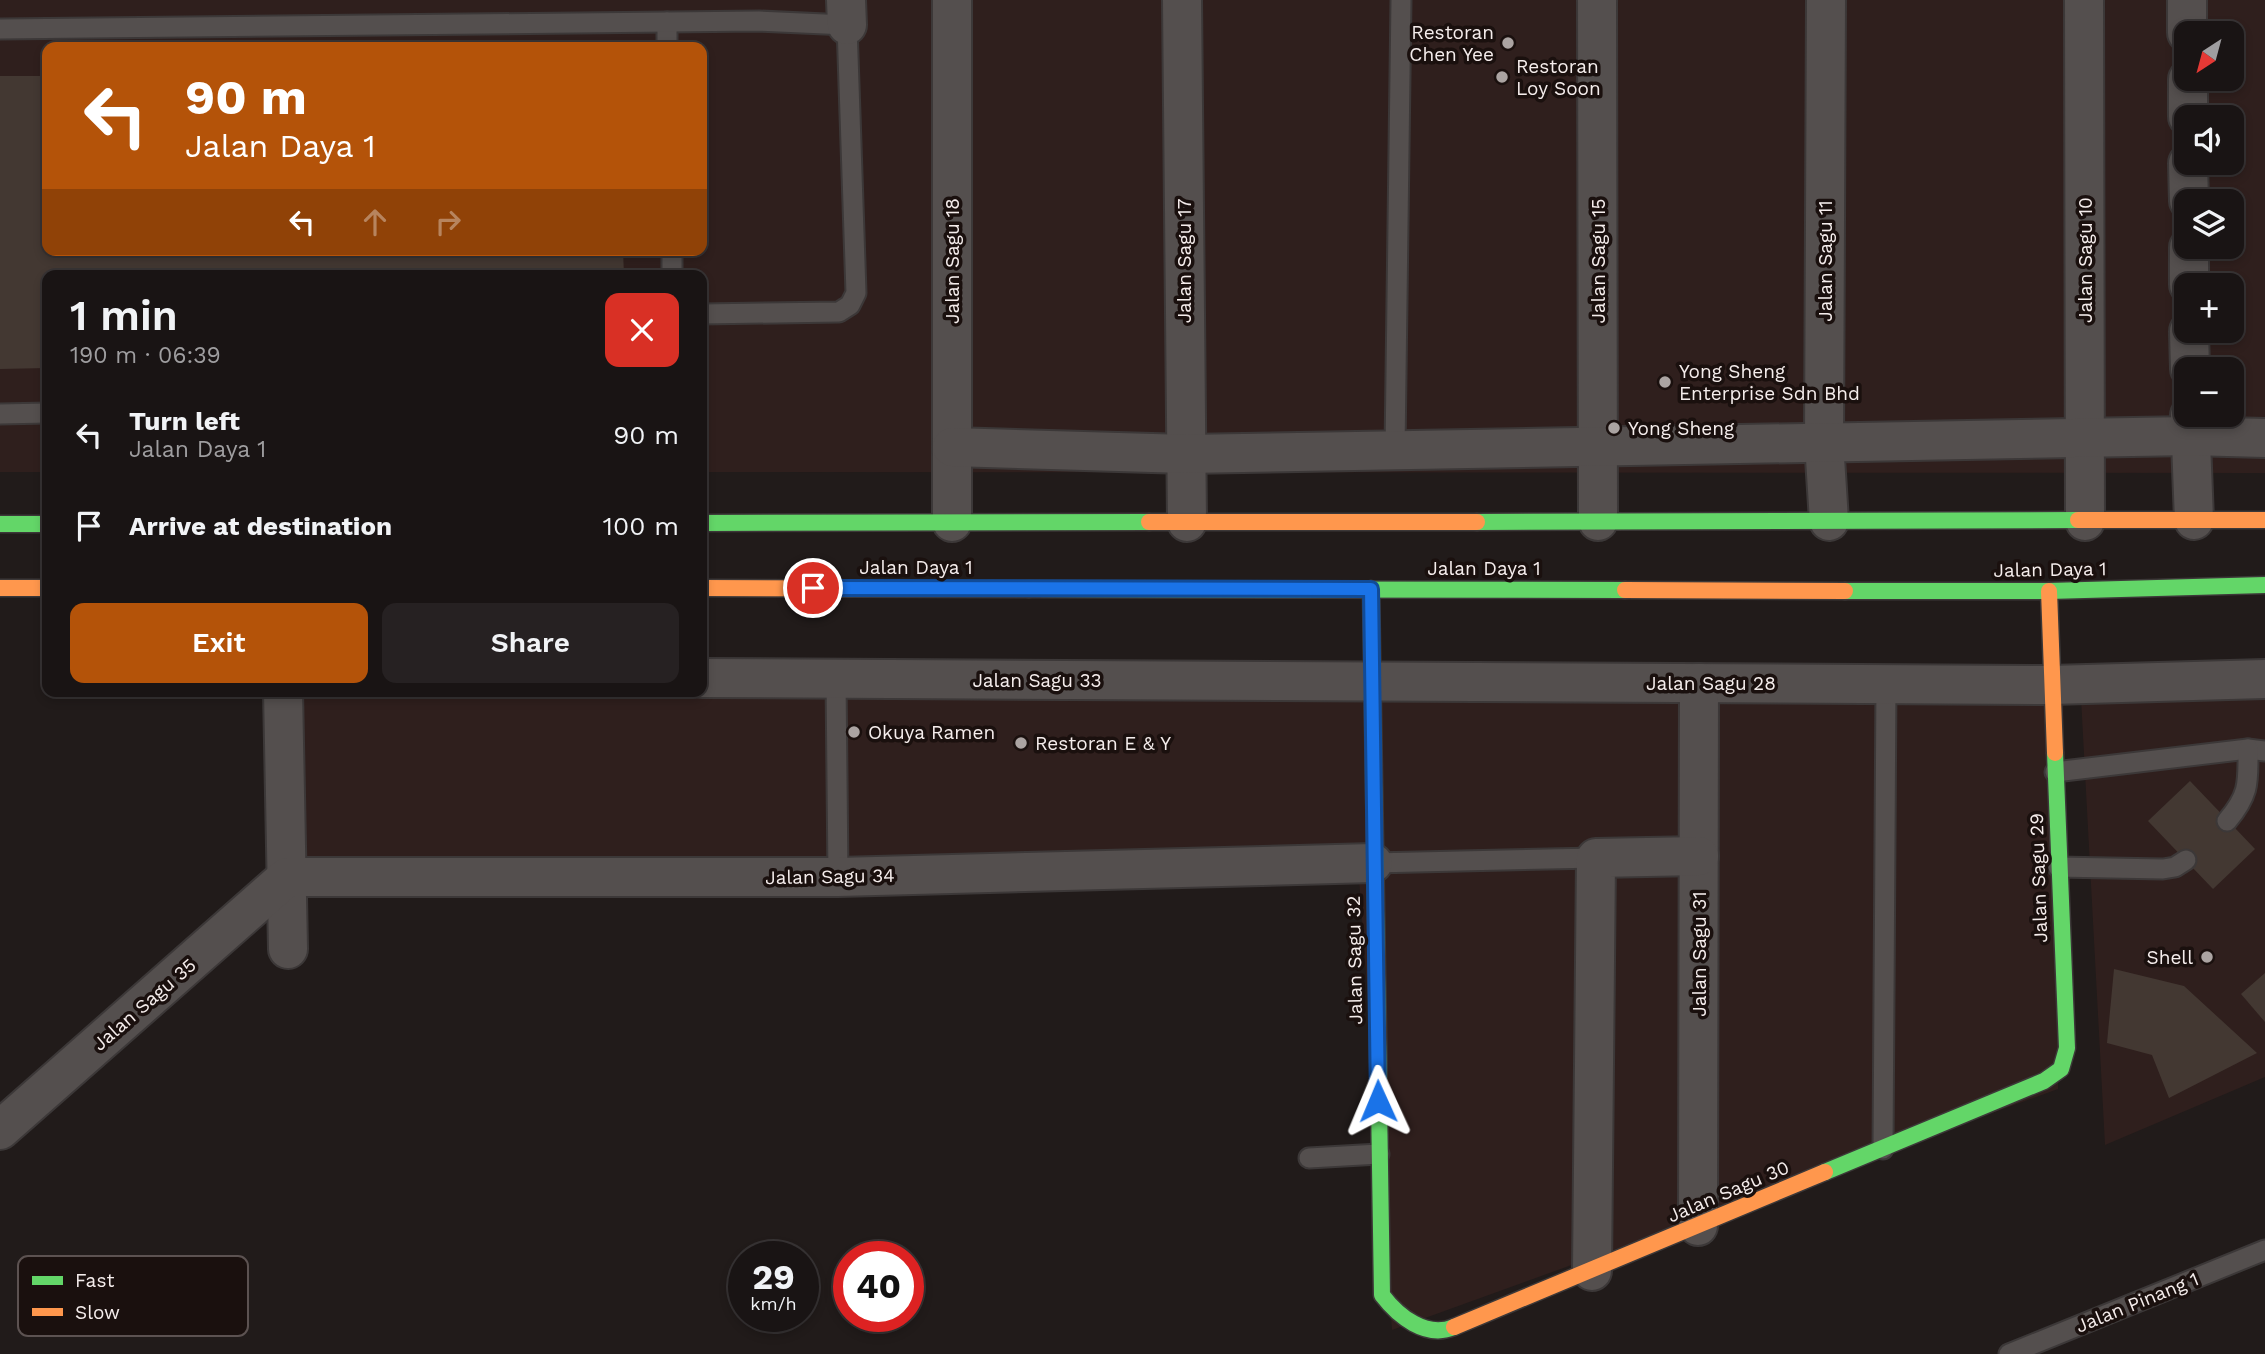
<!DOCTYPE html>
<meta charset="utf-8">
<style>
body{margin:0;font-family:"Work Sans",sans-serif;background:#262122;color:#f1f3f6;height:100vh;display:flex;flex-direction:column;font-size:26px;white-space:nowrap}
*{box-sizing:border-box;margin:0}
p{font-size:23px;color:#9f9ea0}
.icon{flex:none;width:38px;height:38px;fill:none;stroke:currentColor;stroke-width:2;stroke-linecap:round;stroke-linejoin:round}
.map{position:relative;flex:1;overflow:hidden}
.sheet{position:absolute;left:42px;top:270px;width:665px;height:427px;display:flex;flex-direction:column;background:#191414;border-radius:14px;box-shadow:0 4px 10px #0003,0 0 0 2px #373334}
.sheet>*{flex:none}
.banner{position:absolute;left:42px;top:42px;width:665px;height:214px;border-radius:14px;box-shadow:0 4px 10px #0003,0 0 0 2px #373334;background:#b45309;color:#fff;overflow:hidden}
.needle{width:46px;rotate:216deg}
.fabs{position:absolute;left:2174px;top:21px;display:grid;gap:14px}
.fabs a{display:grid;place-items:center;width:70px;height:70px;border-radius:14px;background:#191414;box-shadow:0 4px 10px #0003,0 0 0 2px #373334;font-size:35px}
.speed{position:absolute;left:728px;top:1241px;display:flex;gap:14px;font-size:35px;font-weight:700;text-align:center}
.speed>*{display:grid;place-content:center;width:91px;height:91px;border-radius:50%;background:#191414;box-shadow:0 4px 10px #0003,0 0 0 2px #373334;line-height:1}
.speed small{font-size:18px;font-weight:400}
.speed .limit{border:10px solid #d22;background:#fff;color:#111}
.pin{position:absolute;display:grid;place-items:center;width:60px;height:60px;color:#fff;margin:-30px;border:4px solid #fff;border-radius:50%;box-shadow:0 2px 7px #0007}
.me{position:absolute;width:77px;margin:-38px;rotate:359deg;stroke-linejoin:round;filter:drop-shadow(0 0 5px #0008)}
.turn{display:flex;align-items:center;gap:24px;height:147px;padding:0 28px;font-size:32px}
.turn .icon{width:91px;height:91px;stroke-width:2.5}
.turn b{display:block;font-size:49px;line-height:60px}
.lanes{display:flex;align-items:center;height:66px;padding:0 28px;background:#0003;justify-content:center;gap:35px;direction:ltr}
.lanes .off{opacity:.35}
.round{display:grid;place-items:center;flex:none;width:74px;height:74px;border-radius:14px;background:#262122}
.overview{display:flex;align-items:center;justify-content:space-between;height:119px;padding:0 28px}
h1{font-size:42px;font-weight:600;line-height:52px}
.cta{display:flex;gap:14px;margin-top:auto;padding:14px 28px}
.cta a{flex:1;height:80px;border-radius:14px;background:#b45309;color:#fff;font-size:28px;font-weight:600;line-height:80px;text-align:center}
.cta a+a{background:#262122;color:#f1f3f6}
ul{padding:0;list-style:none}
li{display:flex;align-items:center;gap:21px;height:91px;padding:0 28px}
li div{flex:1}
li b{display:block;font-size:26px}
li em{font-style:normal}
.map>svg:first-child{display:block}
.built{fill:#2f1f1d;fill-rule:evenodd}
.building{fill:#433832}
.lines{fill:none;stroke-linecap:round;stroke-linejoin:round}
.lane-casing{stroke:#3c3838;stroke-width:23}
.street-casing{stroke:#3c3838;stroke-width:42}
.fast-casing{stroke:#3c3838;stroke-width:19}
.slow-casing{stroke:#3c3838;stroke-width:19}
.lane{stroke:#544f4e;stroke-width:19}
.street{stroke:#544f4e;stroke-width:38}
.fast{stroke:#63d668;stroke-width:16}
.slow{stroke:#ff974d;stroke-width:16}
.route-casing{stroke:#114b97;stroke-width:18}
.route{stroke:#1a73e8;stroke-width:12}
.poi-dot{fill:#aba4a2;stroke:#1a100e;stroke-width:2.5}
.labels{text-anchor:middle;stroke-width:7;stroke-linejoin:round;paint-order:stroke}
.poi-label{font-size:19px;fill:#f5edec;stroke:#1a100e;text-anchor:start}
.street-label{font-size:19px;fill:#f5edec;stroke:#1a100e}
.key{fill:#1a100e;stroke:#5c5251;stroke-width:2}
.key-label{font-size:19px;fill:#f5edec}
</style>
<div class="map">
<svg width="2265" height="1354" viewBox="0 0 2265 1354">
<rect width="100%" height="100%" fill="#211b1a"/>
<g class="built">
<path d="M0,0H2265V473L702,472V275H47V472H0ZM2186,33H2231V79H2186ZM47,47H702V250H47ZM2186,117H2231V163H2186ZM2186,201H2231V247H2186ZM2186,285H2231V331H2186ZM2186,369H2231V415H2186Z"/>
<path d="M2064,671L2058,1089L1392,1330L1359,878L273,891L270,691H702Z"/>
<path d="M2265,692V1077L2105,1145L2081,698Z"/>
</g>
<g class="building">
<path d="M0,76H47V250H623L624,275H47V368L0,369Z"/>
<path d="M2190,781L2255,849L2213,889L2148,821Z"/>
<path d="M2114,969L2184,986L2257,1053L2169,1098L2152,1055L2107,1043Z"/>
<path d="M2265,973V1022L2241,994Z"/>
</g>
<g class="lines">
<g class="lane-casing">
<g id="lane">
<path d="M667,22V47"/>
<path d="M0,29L759,21L847,25L856,293L850,305L839,312L702,314"/>
<path d="M672,250V275"/>
<path d="M0,414L47,413"/>
<path d="M1395,450L1401,0"/>
<path d="M836,679L838,877"/>
<path d="M2055,772L2248,749L2265,751"/>
<path d="M2227,821C2250,794 2248,782 2248,749"/>
<path d="M1373,863L1596,858"/>
<path d="M2058,867L2163,869L2175,867L2186,860"/>
<path d="M1883,1149L1886,684"/>
<path d="M1309,1158L1379,1154"/>
<path d="M2009,1354L2265,1250"/>
</g>
</g>
<g class="street-casing">
<g id="street">
<path d="M846,0L847,25"/>
<path d="M952,0V522"/>
<path d="M1182,0L1187,522"/>
<path d="M1597,0L1598,521"/>
<path d="M1826,0L1824,442L1829,521"/>
<path d="M2084,0L2085,521"/>
<path d="M2187,0V33"/>
<path d="M2188,79V117"/>
<path d="M2188,163L2189,201"/>
<path d="M2189,247V285"/>
<path d="M2189,331L2190,369"/>
<path d="M2190,415L2194,520"/>
<path d="M952,447L1186,454L2190,436L2265,438"/>
<path d="M702,678L2051,685L2265,679"/>
<path d="M283,691L288,949"/>
<path d="M0,1130L287,877H838L1373,863"/>
<path d="M1698,1226L1699,683"/>
<path d="M1592,1271L1596,858L1699,856"/>
</g>
</g>
<g class="fast-casing">
<g id="fast">
<path d="M1477,522L2078,520"/>
<path d="M702,523L1149,522"/>
<path d="M0,524H47"/>
<path d="M1029,589L1625,590"/>
<path d="M1371,589L1382,1295C1398,1316 1426,1339 1454,1327"/>
<path d="M1845,591H2049L2265,585"/>
<path d="M1825,1172L2044,1081L2061,1069L2067,1048L2055,753"/>
</g>
</g>
<g class="slow-casing">
<g id="slow">
<path d="M2078,520H2265"/>
<path d="M1149,522H1477"/>
<path d="M0,588H47"/>
<path d="M702,588L1029,589"/>
<path d="M1625,590L1845,591"/>
<path d="M2049,591L2055,753"/>
<path d="M1454,1327L1825,1172"/>
</g>
</g>
<use href="#lane" class="lane"/>
<use href="#street" class="street"/>
<use href="#fast" class="fast"/>
<use href="#slow" class="slow"/>
</g>
<g class="lines">
<g class="route-casing">
<path id="route" d="M813,588L1371,589L1378,1101"/>
</g>
<use href="#route" class="route"/>
</g>
<g class="poi-dot">
<circle cx="1508" cy="43" r="7"/>
<circle cx="1502" cy="77" r="7"/>
<circle cx="1665" cy="382" r="7"/>
<circle cx="1614" cy="428" r="7"/>
<circle cx="854" cy="732" r="7"/>
<circle cx="1021" cy="743" r="7"/>
<circle cx="2207" cy="957" r="7"/>
</g>
<g class="labels">
<g class="poi-label">
<text x="1494" y="39" text-anchor="end">Restoran<tspan x="1494" dy="22">Chen Yee</tspan></text>
<text x="1516" y="73">Restoran<tspan x="1516" dy="22">Loy Soon</tspan></text>
<text x="1679" y="378">Yong Sheng<tspan x="1679" dy="22">Enterprise Sdn Bhd</tspan></text>
<text x="1628" y="435">Yong Sheng</text>
<text x="868" y="739">Okuya Ramen</text>
<text x="1035" y="750">Restoran E &amp; Y</text>
<text x="2193" y="964" text-anchor="end">Shell</text>
</g>
<g class="street-label">
<text transform="translate(2085 260) rotate(-90)" y="7">Jalan Sagu 10</text>
<text transform="translate(952 261) rotate(-90)" y="7">Jalan Sagu 18</text>
<text transform="translate(1184 261) rotate(-90)" y="7">Jalan Sagu 17</text>
<text transform="translate(1598 261) rotate(-90)" y="7">Jalan Sagu 15</text>
<text transform="translate(1825 261) rotate(-90)" y="7">Jalan Sagu 11</text>
<text x="916" y="574">Jalan Daya 1</text>
<text x="1484" y="575">Jalan Daya 1</text>
<text transform="translate(2050 569) rotate(-1)" y="7">Jalan Daya 1</text>
<text x="1037" y="687">Jalan Sagu 33</text>
<text x="1711" y="690">Jalan Sagu 28</text>
<text transform="translate(830 876) rotate(-1)" y="7">Jalan Sagu 34</text>
<text transform="translate(2038 878) rotate(-92)" y="7">Jalan Sagu 29</text>
<text transform="translate(1699 954) rotate(-90)" y="7">Jalan Sagu 31</text>
<text transform="translate(1354 960) rotate(-91)" y="7">Jalan Sagu 32</text>
<text transform="translate(144 1004) rotate(-41)" y="7">Jalan Sagu 35</text>
<text transform="translate(1728 1191) rotate(-23)" y="7">Jalan Sagu 30</text>
<text transform="translate(2137 1302) rotate(-22)" y="7">Jalan Pinang 1</text>
</g>
</g>
<rect x="18" y="1256" width="230" height="80" rx="10" class="key"/>
<rect x="32" y="1276" width="31" height="9" fill="#63d668"/>
<rect x="32" y="1308" width="31" height="8" fill="#ff974d"/>
<g class="key-label">
<text x="75" y="1287">Fast</text>
<text x="75" y="1319">Slow</text>
</g>
</svg>
<div class="fabs">
<a><svg class="needle" viewBox="-14 -14 28 28"><path d="M0-13l5 13h-10z" fill="#e53935"/><path d="M0 13l5-13h-10z" fill="#9f9ea0"/></svg></a>
<a><svg class="icon" aria-label="sound" viewBox="0 0 24 24"><path d="M4 9h4l5-4v14l-5-4H4zM17 9q2 3 0 6"/></svg></a>
<a><svg class="icon" aria-label="layers" viewBox="0 0 24 24"><path d="M12 4l9 5-9 5-9-5zM3 14l9 5 9-5"/></svg></a>
<a>+</a>
<a>−</a>
</div>
<div class="speed"><div>29<small>km/h</small></div><div class="limit">40</div></div>
<div class="pin" style="left:813px;top:588px;background:#d93025"><svg class="icon" aria-label="arrive" viewBox="0 0 24 24"><path d="M6 21V4h12l-3 4 3 4H6"/></svg></div>
<svg class="me" style="left:1378px;top:1101px" viewBox="-20 -20 40 40"><path d="M0-17L14 15 0 8-14 15z" fill="#1a73e8" stroke="#fff" stroke-width="4"/></svg>
<div class="banner">
<div class="turn"><svg class="icon" aria-label="left" viewBox="0 0 24 24"><path d="M17 20v-9H6M10 6l-5 5 5 5"/></svg><div><b>90 m</b>Jalan Daya 1</div></div>
<div class="lanes"><svg class="icon" aria-label="left" viewBox="0 0 24 24"><path d="M17 20v-9H6M10 6l-5 5 5 5"/></svg><svg class="icon off" aria-label="ahead" viewBox="0 0 24 24"><path d="M12 20V5M6 11l6-6 6 6"/></svg><svg class="icon off" aria-label="right" viewBox="0 0 24 24"><path d="M7 20v-9h11M14 6l5 5-5 5"/></svg></div>
</div>
<section class="sheet">
<div class="overview"><div><h1>1 min</h1><p>190 m · 06:39</p></div><a class="round" style="background:#d93025;color:#fff"><svg class="icon" aria-label="close" viewBox="0 0 24 24"><path d="M6 6l12 12M18 6L6 18"/></svg></a></div>
<ul>
<li><svg class="icon" aria-label="left" viewBox="0 0 24 24"><path d="M17 20v-9H6M10 6l-5 5 5 5"/></svg><div><b>Turn left</b><p>Jalan Daya 1</p></div><em>90 m</em></li>
<li><svg class="icon" aria-label="arrive" viewBox="0 0 24 24"><path d="M6 21V4h12l-3 4 3 4H6"/></svg><div><b>Arrive at destination</b></div><em>100 m</em></li>
</ul>
<div class="cta"><a>Exit</a><a>Share</a></div>
</section>
</div>
